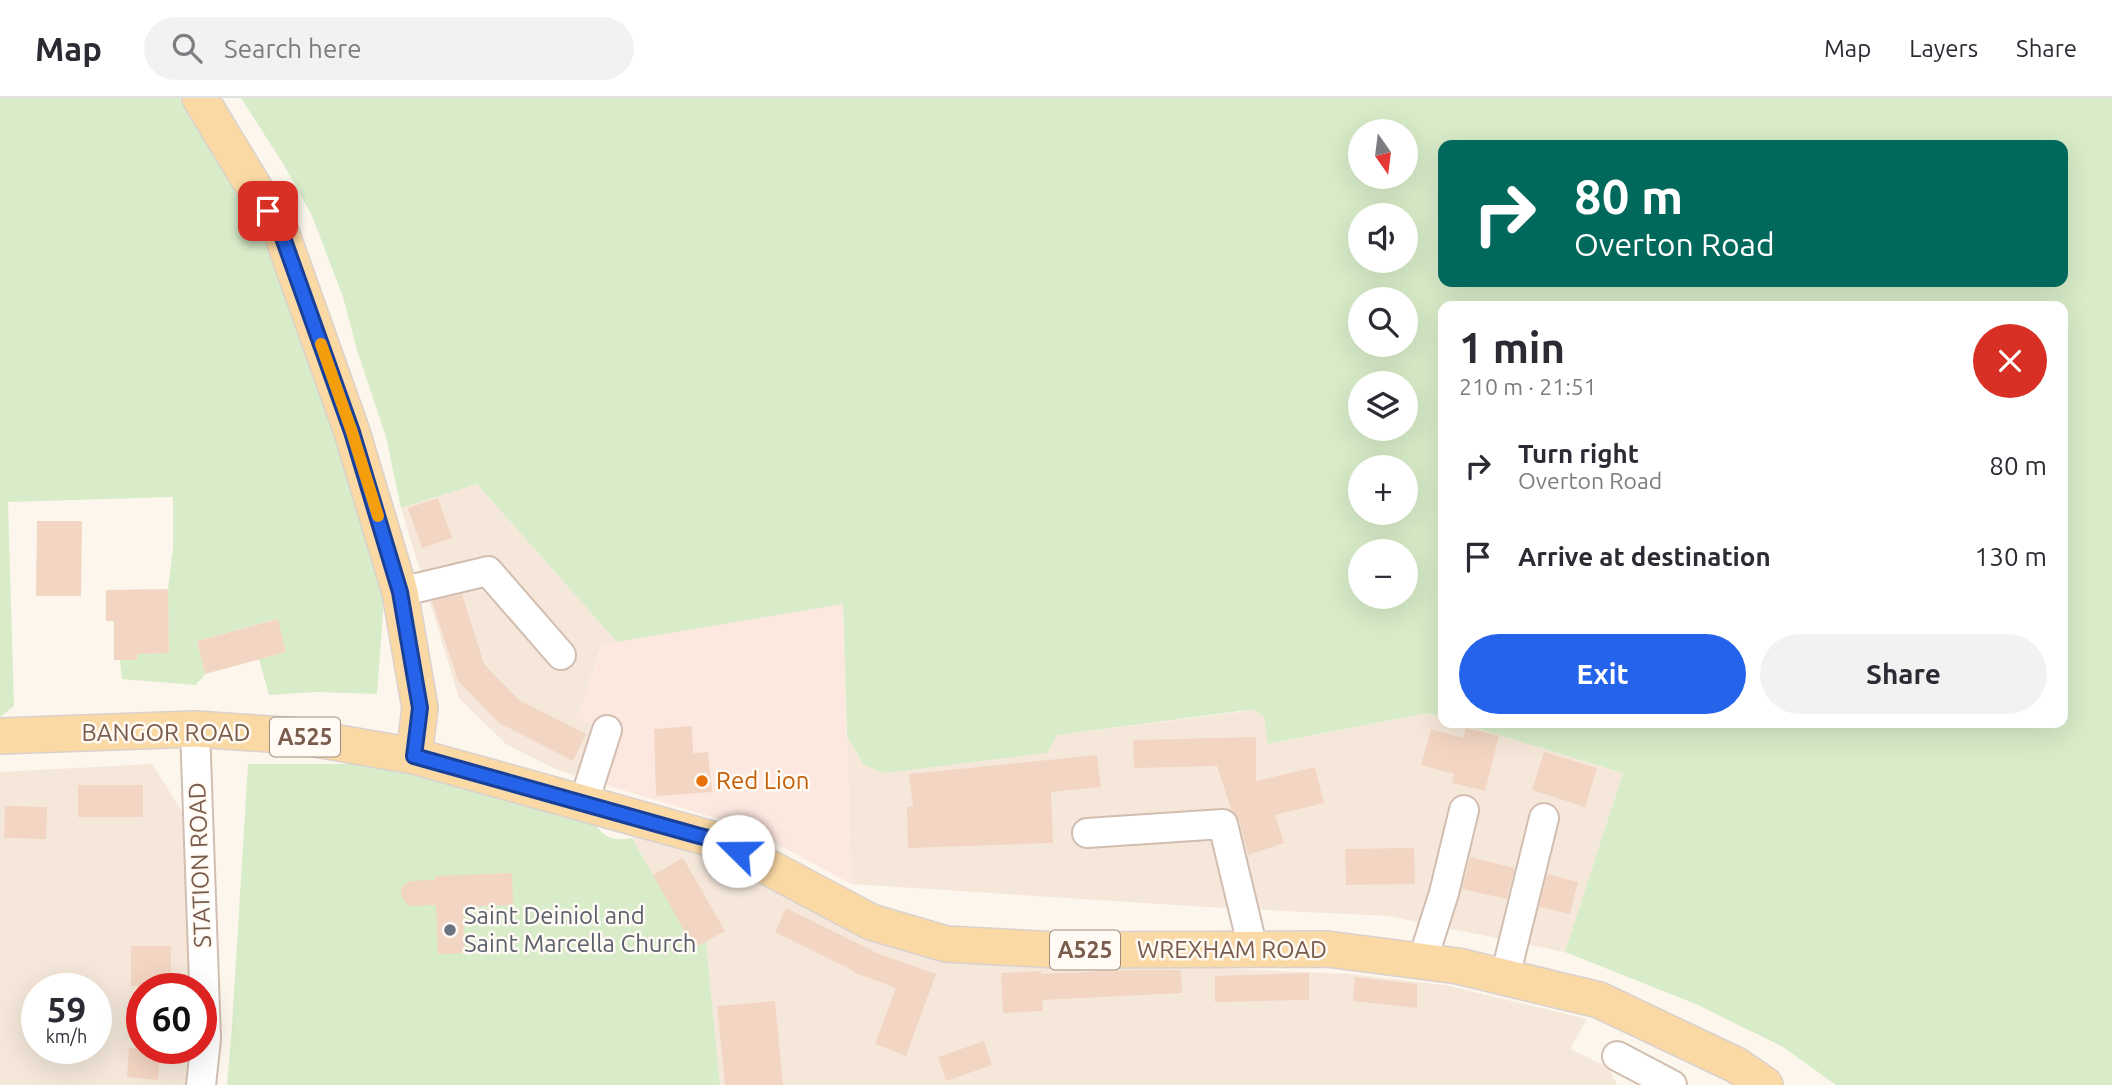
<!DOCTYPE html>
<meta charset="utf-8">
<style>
body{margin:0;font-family:Ubuntu,sans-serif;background:#f2f2f3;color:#2b2b33;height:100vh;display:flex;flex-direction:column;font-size:26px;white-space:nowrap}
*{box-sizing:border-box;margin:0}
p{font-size:23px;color:#7c7c81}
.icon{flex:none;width:38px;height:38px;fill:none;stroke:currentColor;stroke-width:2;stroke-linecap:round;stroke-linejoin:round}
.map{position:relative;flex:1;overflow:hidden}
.panel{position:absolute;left:1438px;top:203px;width:630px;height:427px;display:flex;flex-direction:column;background:#fff;border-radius:14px;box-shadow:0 7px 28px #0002}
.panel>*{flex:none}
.guide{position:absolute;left:1438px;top:42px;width:630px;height:147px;border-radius:14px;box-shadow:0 7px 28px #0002;background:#00695c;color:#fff;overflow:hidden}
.needle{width:46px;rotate:166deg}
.tools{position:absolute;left:1348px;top:21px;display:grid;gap:14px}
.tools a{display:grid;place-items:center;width:70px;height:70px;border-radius:50%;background:#fff;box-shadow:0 7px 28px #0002;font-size:35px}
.speed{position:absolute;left:21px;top:875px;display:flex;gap:14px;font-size:35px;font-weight:700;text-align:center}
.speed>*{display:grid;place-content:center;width:91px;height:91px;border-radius:50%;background:#fff;box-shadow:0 7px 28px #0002;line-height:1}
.speed small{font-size:18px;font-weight:400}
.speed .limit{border:10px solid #d22;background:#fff;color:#111}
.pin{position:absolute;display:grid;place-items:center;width:60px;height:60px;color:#fff;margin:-30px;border-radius:14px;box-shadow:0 4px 10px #0006}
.me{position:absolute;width:77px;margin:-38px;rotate:292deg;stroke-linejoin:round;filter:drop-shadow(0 0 5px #0008)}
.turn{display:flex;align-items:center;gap:24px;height:147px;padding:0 21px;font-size:32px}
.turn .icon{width:91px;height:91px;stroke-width:2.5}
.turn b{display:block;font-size:49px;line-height:60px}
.round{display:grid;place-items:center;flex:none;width:74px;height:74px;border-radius:37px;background:#f2f2f3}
.headline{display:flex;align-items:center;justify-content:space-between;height:119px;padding:0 21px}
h1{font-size:42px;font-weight:700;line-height:52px}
.action{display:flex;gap:14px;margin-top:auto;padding:14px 21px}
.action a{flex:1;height:80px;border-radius:42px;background:#2563eb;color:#fff;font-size:28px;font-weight:700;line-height:80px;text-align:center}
.action a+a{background:#f2f2f3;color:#2b2b33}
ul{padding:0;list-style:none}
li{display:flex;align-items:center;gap:21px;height:91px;padding:0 21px}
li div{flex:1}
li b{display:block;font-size:26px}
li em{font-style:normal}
header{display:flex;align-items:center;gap:42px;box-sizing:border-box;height:98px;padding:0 35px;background:#fff;border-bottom:2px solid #e1e1e2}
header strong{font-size:33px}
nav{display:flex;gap:38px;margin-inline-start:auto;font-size:24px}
.search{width:490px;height:63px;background:#f2f2f3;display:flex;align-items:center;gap:18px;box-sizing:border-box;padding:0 24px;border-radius:38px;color:#7c7c81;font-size:26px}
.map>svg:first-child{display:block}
.residential{fill:#f5e8da;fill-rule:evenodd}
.commercial{fill:#fde8e0}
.green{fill:#d8ecc9;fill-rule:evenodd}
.building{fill:#f3d5c3}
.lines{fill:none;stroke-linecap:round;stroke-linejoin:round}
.minor-casing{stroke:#d1beb0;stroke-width:32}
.major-casing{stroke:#dad1cd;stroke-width:38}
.minor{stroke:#fff;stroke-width:28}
.major{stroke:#fbd9a5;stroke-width:35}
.route-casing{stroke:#184099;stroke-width:18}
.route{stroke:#2563eb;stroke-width:12}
.slow{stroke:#f59e0b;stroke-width:12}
.food-dot{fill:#e8710a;stroke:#fffaf3;stroke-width:2.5}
.worship-dot{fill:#6b7280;stroke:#fffaf3;stroke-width:2.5}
.labels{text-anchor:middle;stroke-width:5;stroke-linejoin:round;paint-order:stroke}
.shield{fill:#fffaf3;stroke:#a28b7f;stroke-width:2}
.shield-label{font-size:23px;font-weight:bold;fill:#7a5c4d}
.street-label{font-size:24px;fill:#7a5c4d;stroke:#fffaf3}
.food-label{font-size:24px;fill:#c56008;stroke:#fffaf3;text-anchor:start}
.worship-label{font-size:24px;fill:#5b616d;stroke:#fffaf3;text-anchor:start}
</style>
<header>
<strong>Map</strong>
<div class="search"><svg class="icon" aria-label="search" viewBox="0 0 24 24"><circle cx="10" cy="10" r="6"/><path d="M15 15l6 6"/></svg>Search here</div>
<nav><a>Map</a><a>Layers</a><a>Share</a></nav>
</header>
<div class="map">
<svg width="2112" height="987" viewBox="0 0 2112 987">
<rect width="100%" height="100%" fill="#fdf6ec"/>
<g class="residential">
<path d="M477,386L617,544L602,546L577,621L598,628L580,679L553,670L506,646L459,600L401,410Z"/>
<path d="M1255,612L1264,619L1269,646L1427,615L1444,620V625H1460L1623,675L1565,854L1388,818L1207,809L851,786L847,640L864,667L1057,637Z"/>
<path d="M152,666L187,721L191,891H142V950H191L186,987H0V674ZM37,891H96V950H37Z"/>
<path d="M639,737L678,745L749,773L852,833L945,864L1194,869L1348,876L1445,887L1587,921L1570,951L1609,970L1617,987H720L706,844L694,850L632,740Z"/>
</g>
<path class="commercial" d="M843,506L851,786L747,730L580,679L598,629L576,621L603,546Z"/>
<g class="green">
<path d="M0,0H188L249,101L287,186L386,477L377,596L317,594L269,597L259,561L286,554L277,521L197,543L205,576L196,587L122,581L120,562H137V556L169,555L168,491L173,451V399L8,404L14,608L0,619Z"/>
<path d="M241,0H2112V987H1836L1783,949L1698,907L1565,854L1623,675L1460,625H2063V208H1444V620L1427,615L1268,646L1264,619L1255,612L1240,613L1057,637L1047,655L885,675L864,667L847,639L843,506L617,544L477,386L401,410L386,339L357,252L343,199L312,118L284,67ZM1360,33H1405V79H1360ZM1444,47H2063V184H1444ZM1360,117H1405V163H1360ZM1405,201V247H1360V201ZM1405,285V331H1360V285ZM1360,369H1405V415H1360ZM1405,453V499H1360V453Z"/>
<path d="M248,666H383L593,723C602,739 614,744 632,740L694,849L706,844L720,987H227L232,928Z"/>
</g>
<g class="building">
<path d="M438,400L452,440L422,450L408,410Z"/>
<path d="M37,423H82L81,498H36Z"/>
<path d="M168,491L169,555L137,556V562H114V523H106V492Z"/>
<path d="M462,496L484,566L519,602L586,636L573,663L499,625L458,583L432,503Z"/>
<path d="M278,521L286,554L205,576L197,543Z"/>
<path d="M692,628L693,655L708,654L712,694L656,698L654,631Z"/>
<path d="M1466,630L1499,638L1485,693L1452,685L1454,676L1421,667L1431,631L1463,640Z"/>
<path d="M1256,639V683L1315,669L1324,705L1275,717L1284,745L1248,757L1239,722L1231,711L1217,668L1134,670L1133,642Z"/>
<path d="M1544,654L1597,670L1585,709L1532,692Z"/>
<path d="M1097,657L1101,689L1051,694L1053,745L908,750L907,709H913L909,676Z"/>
<rect x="78" y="687" width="65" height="32"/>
<path d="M5,708L47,709L46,741L4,740Z"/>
<path d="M1414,750L1415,786L1346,787L1345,751Z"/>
<path d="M1470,759L1515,770L1507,801L1462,791Z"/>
<path d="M683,760L725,833L694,850L653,777Z"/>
<path d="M512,775L513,807L463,809L465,855L438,856L436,807L410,808L405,804L401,798V790L409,783L435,782V778Z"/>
<path d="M1547,776L1578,784L1570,816L1539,809Z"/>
<path d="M786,810L879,856L936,876L906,958L875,946L896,890L853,874L854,873L775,834Z"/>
<rect x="131" y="848" width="40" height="40"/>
<path d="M1134,872H1181L1182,895L1042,902L1043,913L1003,915L1001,875L1041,873V876Z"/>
<path d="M1309,875V902L1215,904V878Z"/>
<path d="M1355,879L1417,886V910L1353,903Z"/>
<path d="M775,903L783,987H725L717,908Z"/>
<path d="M984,943L992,967L946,983L938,959Z"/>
<path d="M129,950H161L158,982L127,979Z"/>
</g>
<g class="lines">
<g class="minor-casing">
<g id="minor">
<path d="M400,494L488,473L561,557"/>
<path d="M195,631L206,941L201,987"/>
<path d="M584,704L607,632"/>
<path d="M1087,735L1223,726L1253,851"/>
<path d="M1422,864L1444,795L1464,712"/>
<path d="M1505,879L1544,720"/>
<path d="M1617,958L1672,987"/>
</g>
</g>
<g class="major-casing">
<g id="major">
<path d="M200,0L281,134L352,334L400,494L420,610L414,658"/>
<path d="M0,638L195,631L298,638L414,658L719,743L871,824L946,846L1057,852L1327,851L1458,868L1599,902L1736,967L1765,987"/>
</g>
</g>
<use href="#minor" class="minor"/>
<use href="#major" class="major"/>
</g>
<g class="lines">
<g class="route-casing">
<path id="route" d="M268,113L281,134L352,334L400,494L420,610L414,658L696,737L719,743L738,753"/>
</g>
<use href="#route" class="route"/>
<path class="slow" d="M321,246L352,334L378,418"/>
</g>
<circle class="food-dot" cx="702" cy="683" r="7"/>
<circle class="worship-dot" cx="450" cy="832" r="7"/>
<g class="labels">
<g class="shield">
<rect x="270" y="619.5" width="70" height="39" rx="5"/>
<rect x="1050" y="832.5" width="70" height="39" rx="5"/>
</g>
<g class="shield-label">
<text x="305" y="647">A525</text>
<text x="1085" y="860">A525</text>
</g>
<g class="street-label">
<text x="166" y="643">BANGOR ROAD</text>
<text transform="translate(200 767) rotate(-92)" y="8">STATION ROAD</text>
<text x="1232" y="860">WREXHAM ROAD</text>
</g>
<g class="food-label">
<text x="716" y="691">Red Lion</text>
</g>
<g class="worship-label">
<text x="464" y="826">Saint Deiniol and<tspan x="464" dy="28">Saint Marcella Church</tspan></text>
</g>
</g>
</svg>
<div class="tools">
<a><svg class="needle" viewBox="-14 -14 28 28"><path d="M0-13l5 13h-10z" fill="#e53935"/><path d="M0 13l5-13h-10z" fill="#7c7c81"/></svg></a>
<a><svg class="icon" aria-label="sound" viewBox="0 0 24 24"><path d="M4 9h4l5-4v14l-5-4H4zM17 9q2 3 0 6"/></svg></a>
<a><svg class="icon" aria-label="search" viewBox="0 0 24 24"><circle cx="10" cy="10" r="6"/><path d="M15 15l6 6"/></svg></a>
<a><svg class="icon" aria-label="layers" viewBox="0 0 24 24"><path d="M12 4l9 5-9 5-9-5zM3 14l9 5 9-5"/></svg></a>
<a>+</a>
<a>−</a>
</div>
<div class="speed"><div>59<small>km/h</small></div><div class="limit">60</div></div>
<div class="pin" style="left:268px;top:113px;background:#d93025"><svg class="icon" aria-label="arrive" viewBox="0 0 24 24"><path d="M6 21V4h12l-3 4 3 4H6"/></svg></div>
<svg class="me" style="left:738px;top:753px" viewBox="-20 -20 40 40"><circle r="19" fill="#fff"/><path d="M0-13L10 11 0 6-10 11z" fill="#2563eb"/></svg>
<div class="guide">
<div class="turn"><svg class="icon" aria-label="right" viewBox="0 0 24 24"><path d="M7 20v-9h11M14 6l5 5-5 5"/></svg><div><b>80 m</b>Overton Road</div></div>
</div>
<section class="panel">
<div class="headline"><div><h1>1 min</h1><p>210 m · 21:51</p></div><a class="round" style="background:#d93025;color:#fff"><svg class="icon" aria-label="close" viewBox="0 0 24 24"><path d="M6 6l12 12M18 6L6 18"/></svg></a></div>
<ul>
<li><svg class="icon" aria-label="right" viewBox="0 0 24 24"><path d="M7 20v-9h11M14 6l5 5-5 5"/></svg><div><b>Turn right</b><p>Overton Road</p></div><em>80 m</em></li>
<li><svg class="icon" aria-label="arrive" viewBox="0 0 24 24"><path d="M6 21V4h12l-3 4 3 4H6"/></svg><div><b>Arrive at destination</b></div><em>130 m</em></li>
</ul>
<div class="action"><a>Exit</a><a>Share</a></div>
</section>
</div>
